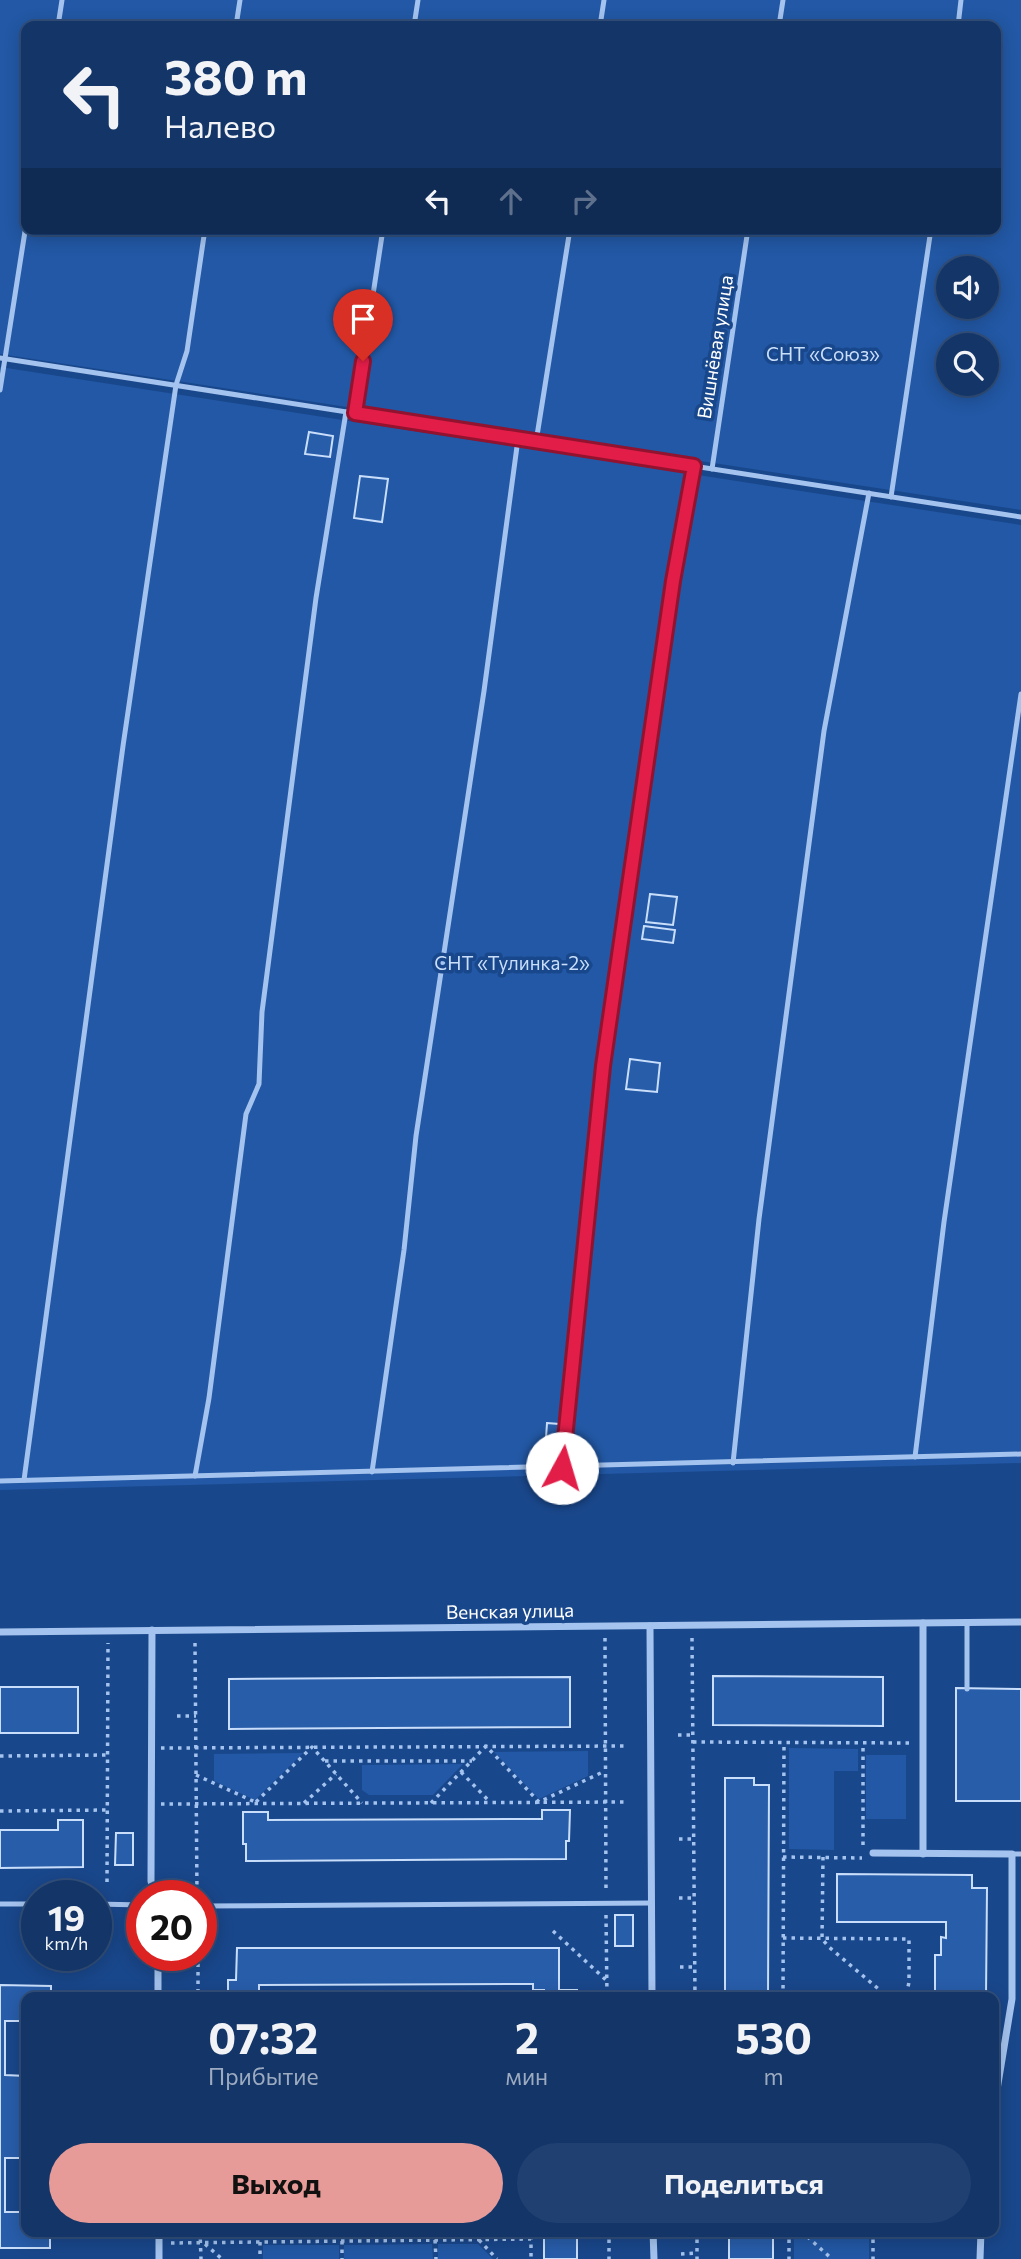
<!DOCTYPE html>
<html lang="ru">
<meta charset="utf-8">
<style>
body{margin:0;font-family:Commissioner,sans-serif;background:#204071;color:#f1f3f6;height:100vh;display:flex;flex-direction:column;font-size:26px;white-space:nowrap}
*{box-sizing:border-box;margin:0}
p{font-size:23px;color:#9dabc0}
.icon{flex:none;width:38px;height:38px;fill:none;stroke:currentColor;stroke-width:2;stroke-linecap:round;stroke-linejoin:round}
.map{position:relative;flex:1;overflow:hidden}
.drawer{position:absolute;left:21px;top:1992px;width:978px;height:245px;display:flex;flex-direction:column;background:#133568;border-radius:14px;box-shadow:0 4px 18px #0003,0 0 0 2px #32507c}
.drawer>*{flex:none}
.banner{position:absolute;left:21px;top:21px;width:980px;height:214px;border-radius:14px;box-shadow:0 4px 18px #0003,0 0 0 2px #32507c;background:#133568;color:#f1f3f6;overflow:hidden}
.tools{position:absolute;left:936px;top:256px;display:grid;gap:14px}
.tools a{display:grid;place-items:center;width:63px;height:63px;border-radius:50%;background:#133568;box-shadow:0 4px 18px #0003,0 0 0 2px #32507c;font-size:35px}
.speed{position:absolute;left:21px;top:1880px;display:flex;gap:14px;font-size:35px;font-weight:700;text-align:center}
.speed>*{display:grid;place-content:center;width:91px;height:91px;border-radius:50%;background:#133568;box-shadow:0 4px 18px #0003,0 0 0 2px #32507c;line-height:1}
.speed small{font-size:18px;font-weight:400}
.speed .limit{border:10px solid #d22;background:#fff;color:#111}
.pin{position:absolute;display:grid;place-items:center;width:60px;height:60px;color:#fff;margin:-72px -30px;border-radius:50% 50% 50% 0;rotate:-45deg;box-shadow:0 0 7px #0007}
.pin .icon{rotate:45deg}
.me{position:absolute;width:77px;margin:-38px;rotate:6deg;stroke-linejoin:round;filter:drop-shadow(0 0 5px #0008)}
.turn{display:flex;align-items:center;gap:24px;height:147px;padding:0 28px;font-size:32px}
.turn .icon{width:91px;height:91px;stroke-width:2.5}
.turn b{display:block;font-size:49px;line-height:60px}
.lanes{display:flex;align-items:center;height:66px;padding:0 28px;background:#0003;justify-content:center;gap:35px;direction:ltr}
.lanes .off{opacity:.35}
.eta{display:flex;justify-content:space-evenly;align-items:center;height:119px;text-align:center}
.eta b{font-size:42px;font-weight:700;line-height:49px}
.action{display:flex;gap:14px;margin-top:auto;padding:14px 28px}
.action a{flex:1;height:80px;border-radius:42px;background:#e69b98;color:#111;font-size:28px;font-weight:700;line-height:80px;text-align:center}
.action a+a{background:#204071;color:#f1f3f6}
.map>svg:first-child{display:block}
.green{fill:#2258a5;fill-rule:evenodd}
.building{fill:#285daa;stroke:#c9defa;stroke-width:2}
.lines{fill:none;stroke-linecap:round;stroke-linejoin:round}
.path{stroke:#a4c3ee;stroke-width:3.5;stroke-dasharray:3.5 5;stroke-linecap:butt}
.service{stroke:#a4c3ee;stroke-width:5}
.minor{stroke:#a4c3ee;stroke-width:7}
.route-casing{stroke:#92132f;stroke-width:18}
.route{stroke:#e11d48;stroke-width:12}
.labels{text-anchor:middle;stroke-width:7;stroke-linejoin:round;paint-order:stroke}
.street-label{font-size:19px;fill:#fff;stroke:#19478b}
.park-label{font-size:19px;fill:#c9defa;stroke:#19478b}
</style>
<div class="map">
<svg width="1021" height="2259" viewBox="0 0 1021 2259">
<rect width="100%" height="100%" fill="#19478b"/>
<g class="green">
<path d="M0,0H1021V510L0,354ZM26,26H996V229H26ZM948,268H987V306H948ZM948,345H987V383H948Z"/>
<path d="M0,367L1021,525V1463L0,1490Z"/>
<path d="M789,1748L858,1749V1771H834V1850L789,1849Z"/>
<path d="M588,1751V1776L539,1799L494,1752Z"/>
<path d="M303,1753L255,1800L214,1781V1754Z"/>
<rect x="866" y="1755" width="40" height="64"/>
<path d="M463,1764L433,1795H369L362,1790V1765Z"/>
<rect x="794" y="2234" width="75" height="25"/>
<path d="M432,2244L433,2259H344V2245Z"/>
<path d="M438,2244H478L493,2259H438Z"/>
<rect x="263" y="2245" width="76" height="14"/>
</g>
<g class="building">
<path d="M309,432L333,436L330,457L305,454Z"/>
<path d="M360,476L388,479L382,522L354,518Z"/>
<path d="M650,894L677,897L673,925L646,922Z"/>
<path d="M644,926L675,930L673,943L642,939Z"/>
<path d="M630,1059L660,1063L657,1092L626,1089Z"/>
<path d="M547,1423L559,1424L558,1439L546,1438Z"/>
<path d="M713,1676L883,1677V1726L713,1725Z"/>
<path d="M570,1677V1727L229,1729V1679Z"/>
<rect x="0" y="1687" width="78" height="46"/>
<path d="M956,1688L1021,1689V1801H956Z"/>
<path d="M725,1778H754V1785H769L768,1997H725Z"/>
<path d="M542,1810H570L569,1841H566V1859L246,1861V1844H243V1812H268V1820L542,1819Z"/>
<path d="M58,1820H83V1867L0,1868V1830H58Z"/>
<path d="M116,1833H133V1865H115Z"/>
<path d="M837,1874L972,1875V1888H987L986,1997H935V1955H941V1937L946,1938V1922H837Z"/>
<rect x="615" y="1915" width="18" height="31"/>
<path d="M237,1948H559V1990H577V1997H544V1990H533V1984L259,1985V1995H228V1980H236Z"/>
<path d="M0,1985L51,1986V1997H26V2021H5V2075L26,2076V2158H5V2212H26V2231H50V2248H0Z"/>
<rect x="544" y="2231" width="33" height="28"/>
<rect x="729" y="2231" width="44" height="28"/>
</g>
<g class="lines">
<g class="path">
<path d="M605,1638L606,1893"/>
<path d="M692,1638L695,1997"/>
<path d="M195,1643L197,1895"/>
<path d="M177,1716H196"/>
<path d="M678,1735H693"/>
<path d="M693,1742L910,1743"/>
<path d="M161,1748L625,1746"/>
<path d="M0,1756L107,1755"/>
<path d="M325,1761H472"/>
<path d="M461,1772L490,1802"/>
<path d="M196,1775L255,1802"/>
<path d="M256,1802L312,1747L362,1803"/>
<path d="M304,1803L336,1774"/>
<path d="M431,1803L486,1746L539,1802L605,1771"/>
<path d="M161,1804L625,1802"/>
<path d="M0,1811L107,1810"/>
<path d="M679,1839H694"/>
<path d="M863,1845V1743"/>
<path d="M783,1857L862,1858"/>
<path d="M823,1857L822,1939L829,1947L888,1997"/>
<path d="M107,1882L108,1643"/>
<path d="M679,1898H694"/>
<path d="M606,1915L607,1997"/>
<path d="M553,1931L606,1980"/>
<path d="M783,1938L909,1939V1982L906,1997"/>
<path d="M198,1955V1997"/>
<path d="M680,1967H695"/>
<path d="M783,1997L784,1743"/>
<path d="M200,2231L201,2259"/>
<path d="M609,2231V2259"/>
<path d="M697,2231V2259"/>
<path d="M789,2231V2259"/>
<path d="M801,2231L832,2259"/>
<path d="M873,2231V2259"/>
<path d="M895,2231L970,2232"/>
<path d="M435,2240L436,2259"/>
<path d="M479,2240L497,2259"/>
<path d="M342,2241V2259"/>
<path d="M260,2242V2259"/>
<path d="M171,2243L531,2239V2259"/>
<path d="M205,2244L222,2259"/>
<path d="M681,2254L697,2253"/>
</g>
<g class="service">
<path d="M58,26L62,0"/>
<path d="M236,26L240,0"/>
<path d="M414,26L418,0"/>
<path d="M600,26L604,0"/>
<path d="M779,26L783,0"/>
<path d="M958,26L961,0"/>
<path d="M0,358L1021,517"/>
<path d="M0,390L26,225"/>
<path d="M355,413L383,229"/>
<path d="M536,442L570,229"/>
<path d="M712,469L748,229"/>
<path d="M891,497L931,229"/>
<path d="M915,1457L944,1222L1021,694"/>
<path d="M733,1463L759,1219L824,731L869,493"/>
<path d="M562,1468L603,1066L673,581L694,466"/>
<path d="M372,1472L404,1250L416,1136L484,691L518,439"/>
<path d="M195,1476L209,1398L246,1114L259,1084L262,1012L316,598L346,412"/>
<path d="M24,1480L123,746L176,385L187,351L205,229"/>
<path d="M0,1481L1021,1454"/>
<path d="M967,1622V1689"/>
<path d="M1012,1854H1021"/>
<path d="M0,1904H37"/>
<path d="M96,1904L142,1905"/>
<path d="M201,1906L652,1903"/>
</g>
<g class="minor">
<path d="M923,1623V1854"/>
<path d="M650,1626L652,1997"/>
<path d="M152,1630L151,1881L154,1895"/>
<path d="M0,1632L1021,1622"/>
<path d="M873,1853L1012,1854V1999L994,2108"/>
<path d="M158,1955V1997"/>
<path d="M159,2231V2259"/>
<path d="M653,2231L654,2259"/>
<path d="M980,2259L981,2231"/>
</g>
</g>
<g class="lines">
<g class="route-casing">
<path id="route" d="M363,361L355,413L694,466L673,581L603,1066L562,1468"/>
</g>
<use href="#route" class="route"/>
</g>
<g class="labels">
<g class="street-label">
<text transform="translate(715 347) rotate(-81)" y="7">Вишнёвая улица</text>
<text transform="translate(510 1611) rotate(-1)" y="7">Венская улица</text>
</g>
<g class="park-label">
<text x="823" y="361">СНТ «Союз»</text>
<text x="512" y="970">СНТ «Тулинка-2»</text>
</g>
</g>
</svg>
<div class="tools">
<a><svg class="icon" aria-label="sound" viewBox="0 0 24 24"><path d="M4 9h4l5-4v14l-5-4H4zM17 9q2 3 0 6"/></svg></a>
<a><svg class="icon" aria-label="search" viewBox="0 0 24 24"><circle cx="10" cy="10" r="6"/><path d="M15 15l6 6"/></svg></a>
</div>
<div class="speed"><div>19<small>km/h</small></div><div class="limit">20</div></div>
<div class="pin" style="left:363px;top:361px;background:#d93025"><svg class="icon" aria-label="arrive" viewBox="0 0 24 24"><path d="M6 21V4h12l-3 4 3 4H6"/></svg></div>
<svg class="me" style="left:562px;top:1468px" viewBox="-20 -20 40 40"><circle r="19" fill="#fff"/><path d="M0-13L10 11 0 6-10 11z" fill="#e11d48"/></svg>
<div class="banner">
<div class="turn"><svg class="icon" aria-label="left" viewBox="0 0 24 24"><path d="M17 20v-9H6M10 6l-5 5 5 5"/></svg><div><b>380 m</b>Налево</div></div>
<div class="lanes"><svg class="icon" aria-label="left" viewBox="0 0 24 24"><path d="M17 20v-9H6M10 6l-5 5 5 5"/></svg><svg class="icon off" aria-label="ahead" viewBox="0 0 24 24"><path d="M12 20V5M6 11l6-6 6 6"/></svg><svg class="icon off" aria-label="right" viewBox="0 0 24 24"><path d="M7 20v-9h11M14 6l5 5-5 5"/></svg></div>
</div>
<section class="drawer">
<div class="eta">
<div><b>07:32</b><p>Прибытие</p></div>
<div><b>2</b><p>мин</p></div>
<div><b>530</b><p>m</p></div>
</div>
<div class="action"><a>Выход</a><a>Поделиться</a></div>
</section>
</div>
